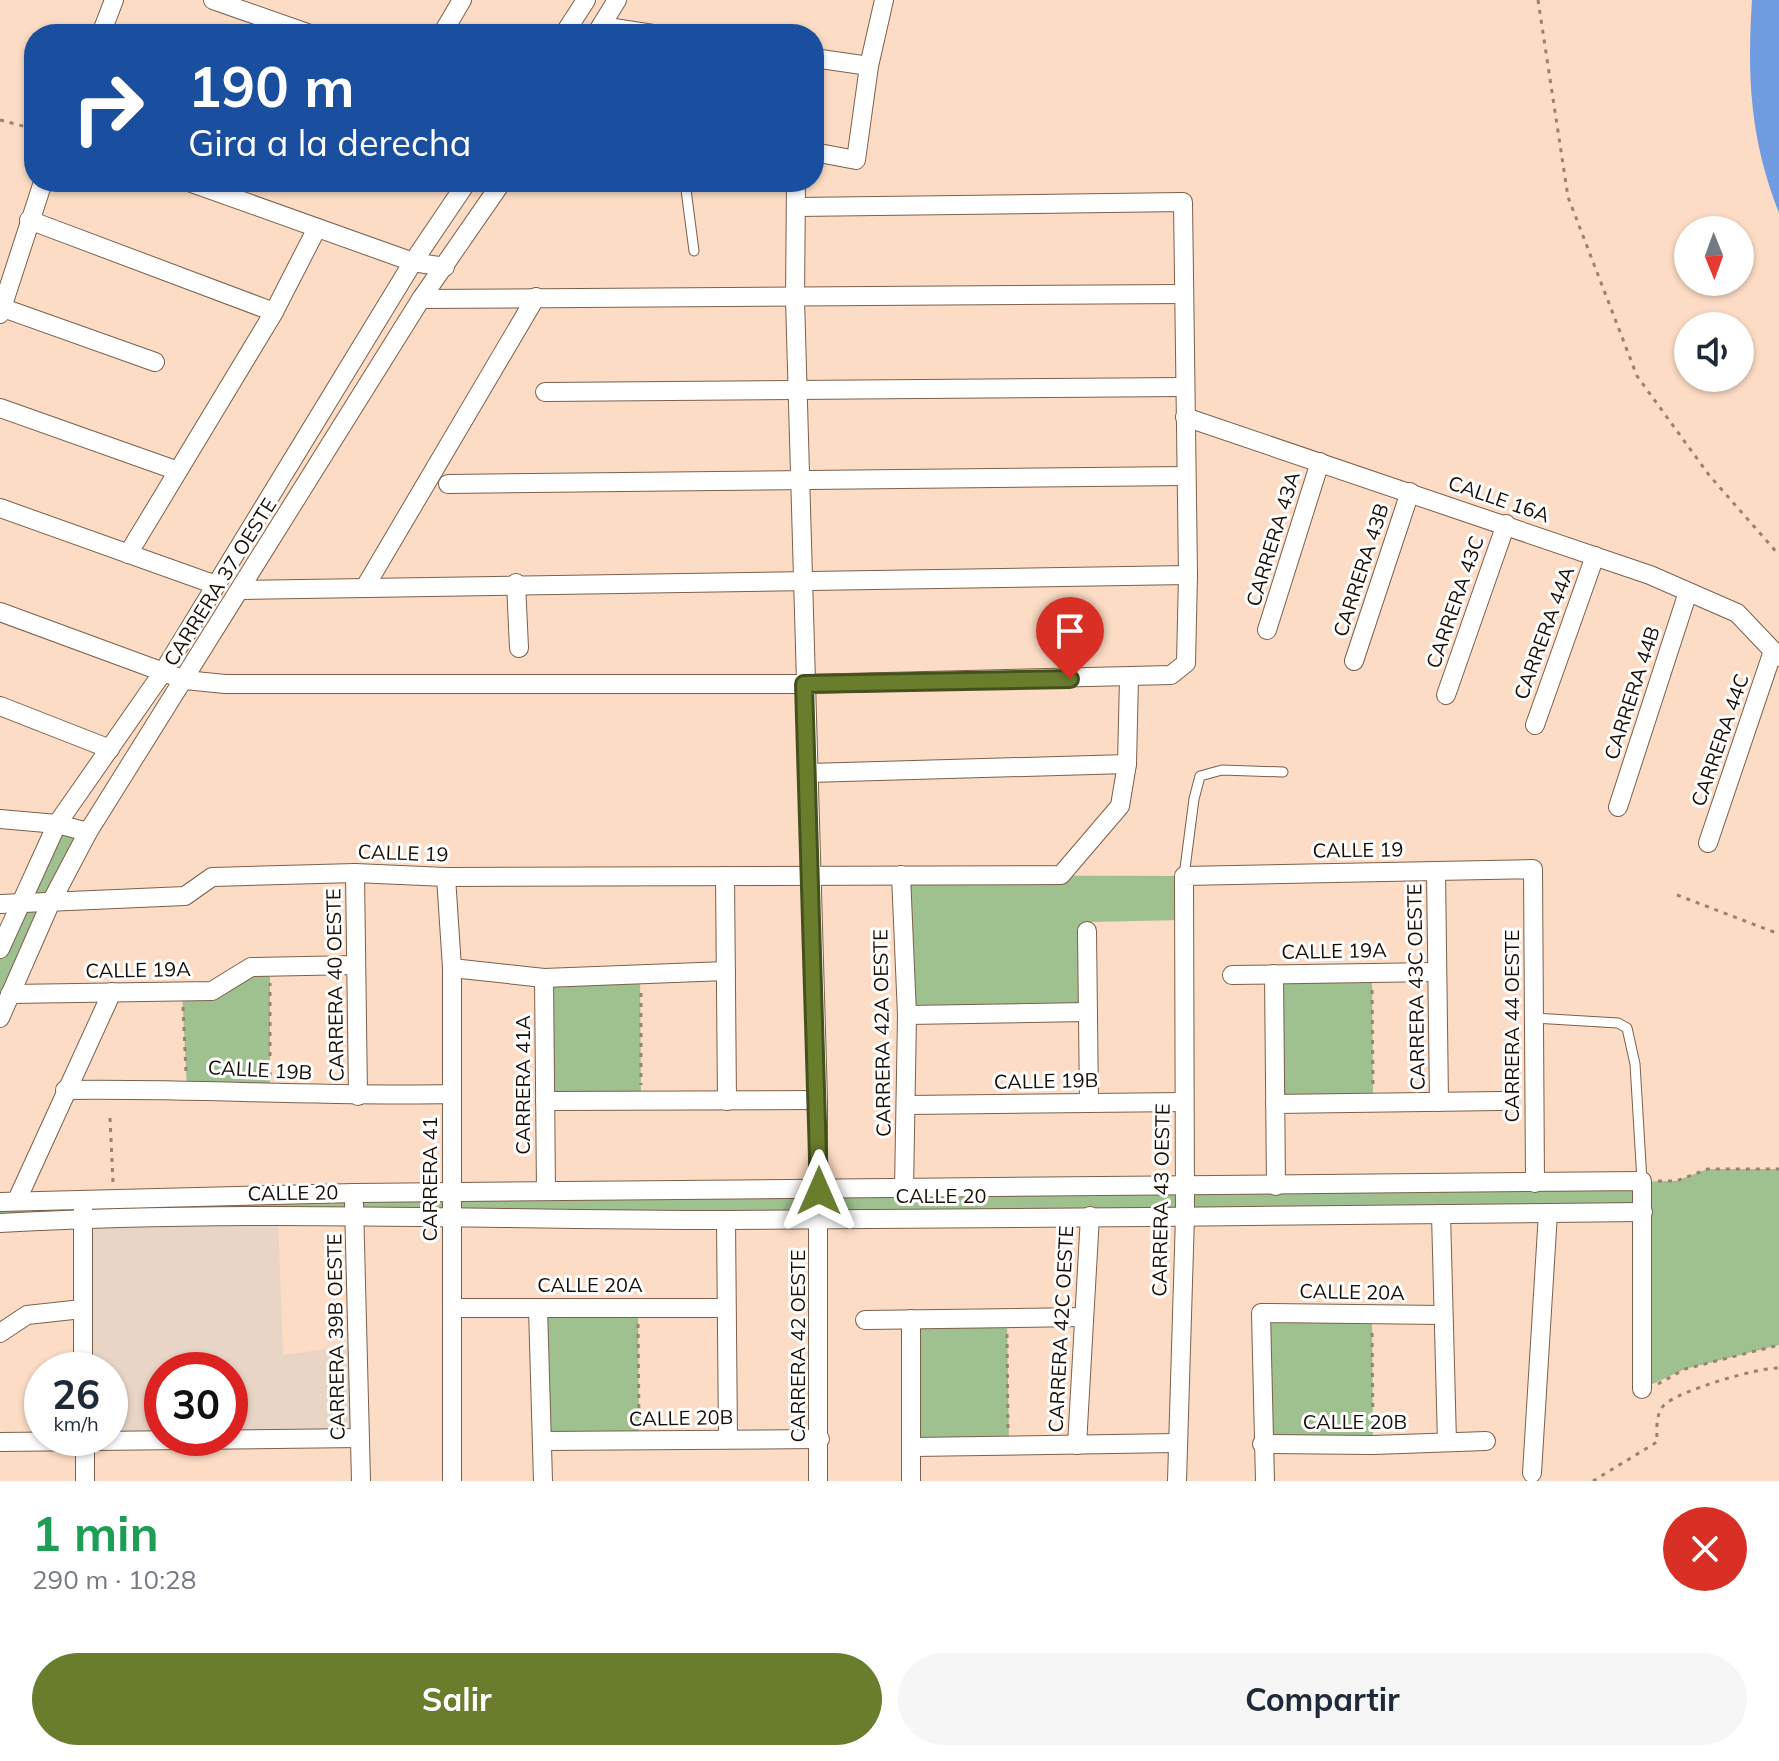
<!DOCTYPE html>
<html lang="es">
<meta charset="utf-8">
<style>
body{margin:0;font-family:Mulish,sans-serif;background:#f6f6f7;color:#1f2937;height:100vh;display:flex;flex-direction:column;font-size:30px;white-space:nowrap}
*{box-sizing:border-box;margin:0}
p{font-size:26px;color:#747a83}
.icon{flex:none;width:44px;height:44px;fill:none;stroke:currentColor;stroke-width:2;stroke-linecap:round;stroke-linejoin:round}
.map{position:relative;height:1481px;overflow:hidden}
.sheet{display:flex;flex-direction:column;background:#fff;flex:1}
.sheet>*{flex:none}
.top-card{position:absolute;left:24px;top:24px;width:800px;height:168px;border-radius:32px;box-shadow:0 2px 6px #0004;background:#1a4fa0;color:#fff;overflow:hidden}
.needle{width:52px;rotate:179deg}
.fabs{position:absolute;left:1674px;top:216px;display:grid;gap:16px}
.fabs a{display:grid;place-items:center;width:80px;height:80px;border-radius:50%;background:#fff;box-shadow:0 2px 6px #0004;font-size:40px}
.speed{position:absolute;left:24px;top:1352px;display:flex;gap:16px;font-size:40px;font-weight:700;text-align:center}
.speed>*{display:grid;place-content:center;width:104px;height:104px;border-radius:50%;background:#fff;box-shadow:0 2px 6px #0004;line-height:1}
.speed small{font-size:20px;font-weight:400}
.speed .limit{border:12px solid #d22;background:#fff;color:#111}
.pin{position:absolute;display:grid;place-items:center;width:68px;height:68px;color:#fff;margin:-82px -34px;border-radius:50% 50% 50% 0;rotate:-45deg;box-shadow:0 0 8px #0007}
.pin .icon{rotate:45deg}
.me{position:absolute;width:88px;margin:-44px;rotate:0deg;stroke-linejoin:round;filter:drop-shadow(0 0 6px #0008)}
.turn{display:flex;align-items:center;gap:28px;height:168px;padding:0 32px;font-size:36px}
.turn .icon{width:104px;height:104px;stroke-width:2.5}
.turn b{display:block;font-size:56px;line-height:68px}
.round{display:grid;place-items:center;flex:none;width:84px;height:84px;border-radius:42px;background:#f6f6f7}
.summary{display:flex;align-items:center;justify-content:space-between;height:136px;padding:0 32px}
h1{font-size:48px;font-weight:700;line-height:60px;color:#1e9e55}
.cta{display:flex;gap:16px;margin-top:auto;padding:16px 32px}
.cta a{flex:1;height:92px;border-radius:48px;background:#697d2d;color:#fff;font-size:32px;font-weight:700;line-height:92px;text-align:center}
.cta a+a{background:#f6f6f7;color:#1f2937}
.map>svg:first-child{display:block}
.education{fill:#e8d5c5;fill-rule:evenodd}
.green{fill:#9ec18f}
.water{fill:#6f9ce1}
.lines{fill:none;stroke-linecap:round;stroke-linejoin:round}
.service-casing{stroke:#7c604b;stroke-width:11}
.minor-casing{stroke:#7c604b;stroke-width:20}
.path{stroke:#988271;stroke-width:3;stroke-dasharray:4 6;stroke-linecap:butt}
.service{stroke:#fff;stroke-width:9}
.minor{stroke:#fff;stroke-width:18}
.route-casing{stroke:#44511d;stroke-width:20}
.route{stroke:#697d2d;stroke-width:14}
.labels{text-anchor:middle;stroke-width:6;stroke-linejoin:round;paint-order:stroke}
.street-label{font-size:20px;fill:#180e06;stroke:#fff}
</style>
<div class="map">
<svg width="1779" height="1481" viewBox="0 0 1779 1481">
<rect width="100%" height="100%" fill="#fcdcc4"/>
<path class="education" d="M278,1216L283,1355L357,1345L360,1438H110V1370H83V1218ZM162,1370H230V1438H162Z"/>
<g class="green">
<path d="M57,824L88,832L0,1018V949Z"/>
<path d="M901,875L1184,876V920L1088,922V1012L907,1015Z"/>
<path d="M270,967V1093L187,1088L182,991Z"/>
<path d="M1372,973L1373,1103L1275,1104L1274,974Z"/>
<path d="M640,974L641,1101H545L544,978Z"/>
<path d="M1708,1169H1779V1345L1685,1369L1642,1389L1643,1213L0,1223V1202L1676,1181Z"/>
<path d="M638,1307L639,1440L542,1441L538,1308Z"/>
<path d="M1261,1313L1372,1315L1373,1445L1262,1444Z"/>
<path d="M1007,1318L1009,1446L913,1447L911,1320Z"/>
</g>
<path class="water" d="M1752,0H1779V213C1750,140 1747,77 1752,0Z"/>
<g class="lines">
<g class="service-casing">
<g id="service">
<path d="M685,182L694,251"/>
<path d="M1184,876L1194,799L1200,776L1222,770L1283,772"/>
<path d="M1534,1018L1618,1023L1627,1028L1635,1064L1642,1181"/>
</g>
</g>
<g class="minor-casing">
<g id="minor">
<path d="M213,0L310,34"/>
<path d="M601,26L653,34"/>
<path d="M101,34L114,0"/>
<path d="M442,34L462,0"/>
<path d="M564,34L586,0"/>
<path d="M596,34L617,0"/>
<path d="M814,58L869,66"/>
<path d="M814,152L856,160L869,66L884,0"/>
<path d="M189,182L413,262L445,267"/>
<path d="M796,182L795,299L818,1100V1481"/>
<path d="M29,220L274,312"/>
<path d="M421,299L1183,294"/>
<path d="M3,308L155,362"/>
<path d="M0,314L43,182"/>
<path d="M545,392L1184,387"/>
<path d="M0,408L178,471"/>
<path d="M1185,417L1650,575L1737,613L1779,657"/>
<path d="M448,484L1186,476"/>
<path d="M0,508L216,585"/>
<path d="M128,554L274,312L317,228"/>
<path d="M516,583L519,648"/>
<path d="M365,587L536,297"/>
<path d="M241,590L1188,575"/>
<path d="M0,612L185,680L225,684H804L1171,675L1186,663L1188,575L1183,202L797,207"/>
<path d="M1267,630L1320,462"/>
<path d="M1354,661L1410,492"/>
<path d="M1446,695L1506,524"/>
<path d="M0,706L110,749"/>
<path d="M1535,725L1595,556"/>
<path d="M809,773L1127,764"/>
<path d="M1618,807L1688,592"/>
<path d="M0,819L57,824L88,832"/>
<path d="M1708,843L1773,651"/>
<path d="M1436,871L1439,1102"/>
<path d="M355,873L358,1096"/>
<path d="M901,875L907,1015L904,1190"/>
<path d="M725,876L727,1101"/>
<path d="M446,877L452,968V1481"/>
<path d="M0,904L185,896L212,877L355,873L446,877L1061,875L1120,806L1127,764L1129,678"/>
<path d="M1087,931L1089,1103"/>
<path d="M0,949L57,824L163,672L413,262L467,182"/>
<path d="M452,968L544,978L726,971"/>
<path d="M1274,974L1276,1186"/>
<path d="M1232,975L1437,972"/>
<path d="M544,978L546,1191"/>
<path d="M10,994L212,991L251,967L356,965"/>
<path d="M907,1015L1088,1012"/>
<path d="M0,1018L50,904L88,832L421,299L502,182"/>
<path d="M65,1090C194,1088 323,1097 452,1094"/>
<path d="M545,1101L818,1100"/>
<path d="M1275,1104L1501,1101"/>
<path d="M907,1105L1184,1102"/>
<path d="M17,1200L112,992"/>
<path d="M0,1202L354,1193L1642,1181V1389"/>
<path d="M354,1204L361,1481"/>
<path d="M83,1209V1370"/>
<path d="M1441,1214L1447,1442"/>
<path d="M726,1220L728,1439"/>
<path d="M0,1223C242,1209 484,1220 726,1220C1032,1220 1337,1214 1643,1212"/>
<path d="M454,1308H726"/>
<path d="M538,1308L543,1481"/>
<path d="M911,1319V1481"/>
<path d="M865,1320L1082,1317"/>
<path d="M0,1333L27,1315L82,1309"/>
<path d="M85,1438V1481"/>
<path d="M542,1441L820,1439"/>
<path d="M0,1442L360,1438"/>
<path d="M1262,1444L1373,1445L1486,1441"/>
<path d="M1077,1445L1090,1216"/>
<path d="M913,1447L1177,1443"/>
<path d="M1532,1473L1548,1213"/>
<path d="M1177,1481L1185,1216L1184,876L1533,869L1535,1183"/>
<path d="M1265,1481L1261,1313L1443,1315"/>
</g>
</g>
<g class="path">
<path d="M1538,0L1568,197L1637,376L1709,475L1779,555"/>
<path d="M0,120L34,129"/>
<path d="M1677,895L1779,934"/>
<path d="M1372,990L1373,1087"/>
<path d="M641,993V1085"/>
<path d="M183,1007L186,1072"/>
<path d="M270,1076V983"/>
<path d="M110,1118L113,1182"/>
<path d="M1658,1181H1676L1708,1169H1779"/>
<path d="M638,1324L639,1425"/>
<path d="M1372,1333L1373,1429"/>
<path d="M1007,1334L1008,1430"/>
<path d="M1658,1384L1685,1369L1779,1345"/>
<path d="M1593,1481L1657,1442C1657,1430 1655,1415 1664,1405C1678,1391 1759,1367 1779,1368"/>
</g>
<use href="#service" class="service"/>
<use href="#minor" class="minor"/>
</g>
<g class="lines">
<g class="route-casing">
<path id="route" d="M819,1191L804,684L1070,679"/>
</g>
<use href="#route" class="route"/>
</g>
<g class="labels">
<g class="street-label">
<text transform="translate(1499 499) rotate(19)" y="7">CALLE 16A</text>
<text transform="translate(1273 539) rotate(-73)" y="7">CARRERA 43A</text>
<text transform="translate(1361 570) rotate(-72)" y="7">CARRERA 43B</text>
<text transform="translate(220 582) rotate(-58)" y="7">CARRERA 37 OESTE</text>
<text transform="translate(1455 602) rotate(-71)" y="7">CARRERA 43C</text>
<text transform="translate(1544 633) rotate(-70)" y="7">CARRERA 44A</text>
<text transform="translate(1632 693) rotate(-72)" y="7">CARRERA 44B</text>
<text transform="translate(1720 740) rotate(-71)" y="7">CARRERA 44C</text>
<text transform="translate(1358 850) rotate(-1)" y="7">CALLE 19</text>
<text transform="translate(403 853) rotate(2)" y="7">CALLE 19</text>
<text transform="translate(1334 951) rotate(-1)" y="7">CALLE 19A</text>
<text transform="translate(138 970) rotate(-1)" y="7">CALLE 19A</text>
<text transform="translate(335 985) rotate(-91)" y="7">CARRERA 40 OESTE</text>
<text transform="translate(1416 987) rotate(-91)" y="7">CARRERA 43C OESTE</text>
<text transform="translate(1512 1026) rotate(-90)" y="7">CARRERA 44 OESTE</text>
<text transform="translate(882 1033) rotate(-91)" y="7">CARRERA 42A OESTE</text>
<text transform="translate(260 1070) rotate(3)" y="7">CALLE 19B</text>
<text transform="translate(1046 1081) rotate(-1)" y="7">CALLE 19B</text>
<text transform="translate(523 1085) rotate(-90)" y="7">CARRERA 41A</text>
<text transform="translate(430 1179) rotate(-90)" y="7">CARRERA 41</text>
<text transform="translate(293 1193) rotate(-1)" y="7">CALLE 20</text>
<text x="941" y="1203">CALLE 20</text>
<text transform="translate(1161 1200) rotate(-89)" y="7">CARRERA 43 OESTE</text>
<text x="590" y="1292">CALLE 20A</text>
<text transform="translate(1352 1292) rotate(1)" y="7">CALLE 20A</text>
<text transform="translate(1061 1329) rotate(-87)" y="7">CARRERA 42C OESTE</text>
<text transform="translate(336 1337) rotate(-91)" y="7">CARRERA 39B OESTE</text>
<text transform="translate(798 1346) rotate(-90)" y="7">CARRERA 42 OESTE</text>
<text transform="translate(681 1418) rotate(-1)" y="7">CALLE 20B</text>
<text x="1355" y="1429">CALLE 20B</text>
</g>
</g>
</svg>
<div class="fabs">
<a><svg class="needle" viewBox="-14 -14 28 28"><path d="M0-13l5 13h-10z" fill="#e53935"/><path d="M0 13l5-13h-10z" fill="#747a83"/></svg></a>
<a><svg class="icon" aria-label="sound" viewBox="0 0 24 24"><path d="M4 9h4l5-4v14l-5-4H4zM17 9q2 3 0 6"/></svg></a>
</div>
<div class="speed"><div>26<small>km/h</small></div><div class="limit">30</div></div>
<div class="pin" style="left:1070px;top:679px;background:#d93025"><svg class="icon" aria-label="arrive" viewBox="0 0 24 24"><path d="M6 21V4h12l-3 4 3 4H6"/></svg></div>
<svg class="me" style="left:819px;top:1191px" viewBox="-20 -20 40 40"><path d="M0-17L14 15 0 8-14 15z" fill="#697d2d" stroke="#fff" stroke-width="4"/></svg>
<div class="top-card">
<div class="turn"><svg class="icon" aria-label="right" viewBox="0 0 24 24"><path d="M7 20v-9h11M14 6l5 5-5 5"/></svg><div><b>190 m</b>Gira a la derecha</div></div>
</div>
</div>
<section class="sheet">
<div class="summary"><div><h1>1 min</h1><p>290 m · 10:28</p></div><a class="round" style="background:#d93025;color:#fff"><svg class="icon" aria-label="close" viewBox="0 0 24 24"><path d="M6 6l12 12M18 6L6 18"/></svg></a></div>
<div class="cta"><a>Salir</a><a>Compartir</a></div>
</section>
